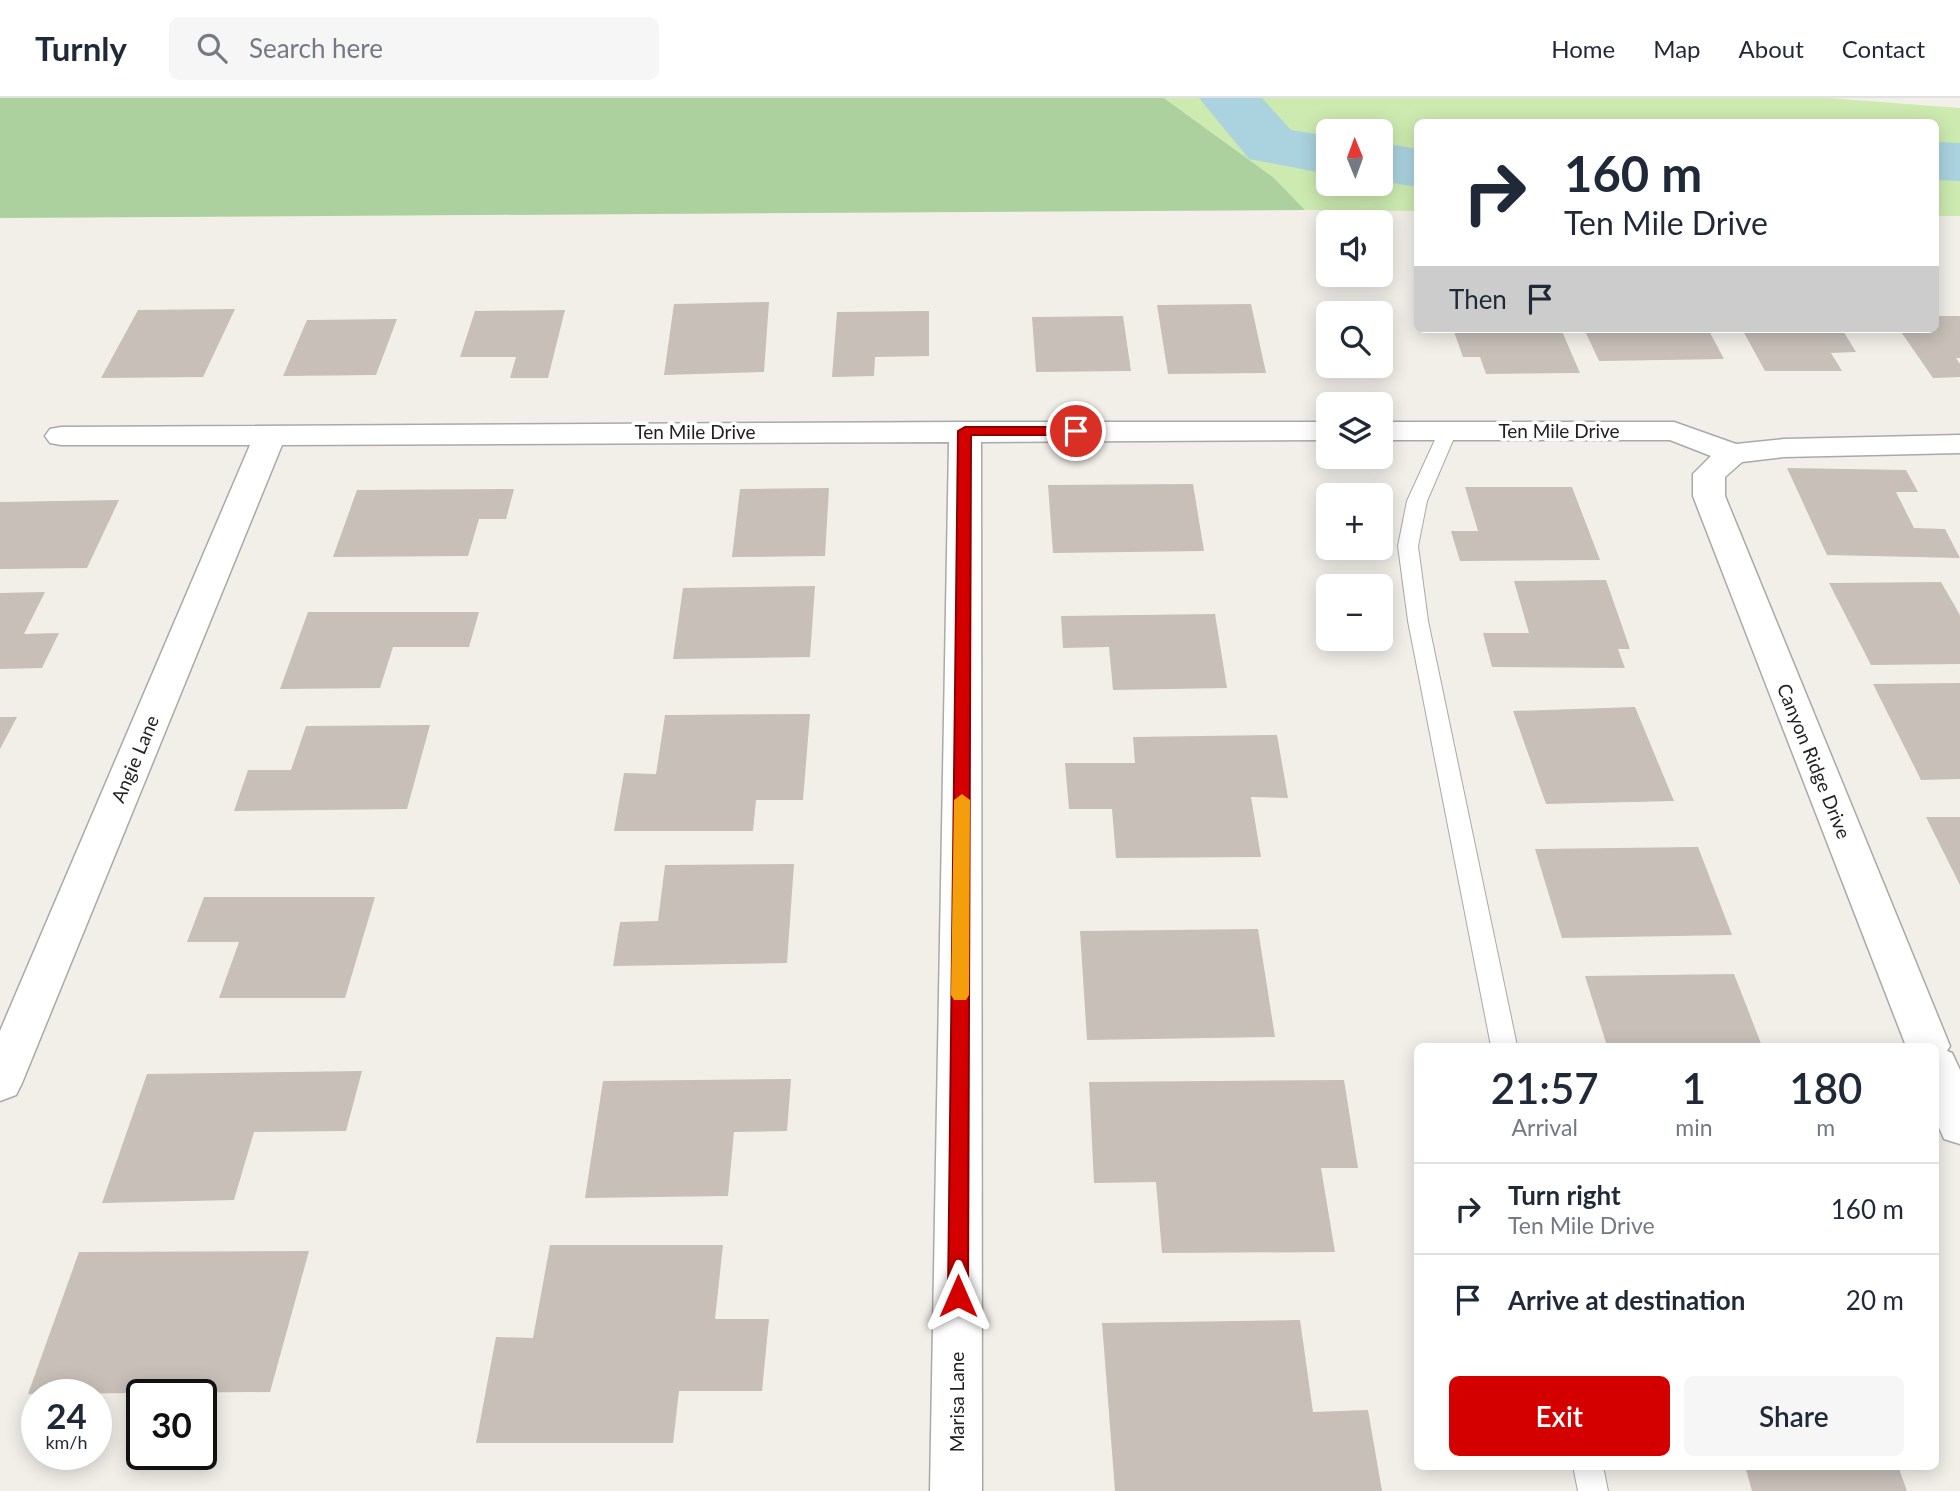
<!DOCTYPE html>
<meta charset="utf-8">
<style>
body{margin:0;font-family:Lato,sans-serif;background:#f6f6f7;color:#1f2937;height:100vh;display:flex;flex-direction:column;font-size:26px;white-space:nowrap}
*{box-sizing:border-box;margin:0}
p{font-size:23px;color:#747a83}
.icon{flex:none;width:38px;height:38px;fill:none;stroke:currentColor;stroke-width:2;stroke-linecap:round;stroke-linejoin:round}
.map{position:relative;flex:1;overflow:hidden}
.side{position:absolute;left:1414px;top:945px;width:525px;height:427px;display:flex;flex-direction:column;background:#fff;border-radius:10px;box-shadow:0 4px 18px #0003}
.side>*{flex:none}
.top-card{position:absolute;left:1414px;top:21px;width:525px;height:214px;border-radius:10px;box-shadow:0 4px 18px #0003;background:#fff;color:#1f2937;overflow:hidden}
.needle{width:46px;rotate:359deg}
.controls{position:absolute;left:1316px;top:21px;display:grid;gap:14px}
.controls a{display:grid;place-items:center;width:77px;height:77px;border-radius:10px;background:#fff;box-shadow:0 4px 18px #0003;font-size:35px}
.speed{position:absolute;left:21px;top:1281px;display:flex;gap:14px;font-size:35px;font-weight:700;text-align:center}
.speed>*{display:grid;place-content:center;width:91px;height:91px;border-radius:50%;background:#fff;box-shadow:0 4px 18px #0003;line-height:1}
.speed small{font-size:18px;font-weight:400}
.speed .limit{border:4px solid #111;border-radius:10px;background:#fff;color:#111}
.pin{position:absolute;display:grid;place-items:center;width:60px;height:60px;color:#fff;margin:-30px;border:4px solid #fff;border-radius:50%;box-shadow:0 2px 7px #0007}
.me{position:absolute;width:77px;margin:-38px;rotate:0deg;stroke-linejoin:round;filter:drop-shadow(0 0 5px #0008)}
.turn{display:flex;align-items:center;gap:24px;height:147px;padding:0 35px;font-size:32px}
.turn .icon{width:91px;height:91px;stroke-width:2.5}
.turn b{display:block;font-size:49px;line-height:60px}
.then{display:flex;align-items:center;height:66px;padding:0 35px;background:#0003;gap:14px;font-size:26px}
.eta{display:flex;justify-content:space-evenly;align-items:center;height:119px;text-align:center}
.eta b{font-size:42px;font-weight:600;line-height:49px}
.cta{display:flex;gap:14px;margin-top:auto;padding:14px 35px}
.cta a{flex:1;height:80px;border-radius:10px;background:#d40000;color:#fff;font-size:28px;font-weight:600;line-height:80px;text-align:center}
.cta a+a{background:#f6f6f7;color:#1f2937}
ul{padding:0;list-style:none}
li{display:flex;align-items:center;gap:21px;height:91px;padding:0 35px;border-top:2px solid #e0e1e3}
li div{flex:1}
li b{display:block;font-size:26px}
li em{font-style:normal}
header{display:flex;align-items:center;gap:42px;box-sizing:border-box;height:98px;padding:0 35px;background:#fff;border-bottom:2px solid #e0e1e3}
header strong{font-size:33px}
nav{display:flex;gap:38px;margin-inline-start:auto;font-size:24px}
.search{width:490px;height:63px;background:#f6f6f7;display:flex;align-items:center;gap:18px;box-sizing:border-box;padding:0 24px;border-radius:10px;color:#747a83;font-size:26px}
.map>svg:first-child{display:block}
.grass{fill:#cdebb0;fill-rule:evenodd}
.forest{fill:#add19e}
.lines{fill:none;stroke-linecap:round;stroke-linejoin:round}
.river{fill:#aad3df;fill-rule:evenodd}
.building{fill:#c7bfb8}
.lane-casing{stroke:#a9a9a9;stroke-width:2}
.street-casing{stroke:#a9a9a9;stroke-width:3}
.lane{fill:#fff;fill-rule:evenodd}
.street{fill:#fff;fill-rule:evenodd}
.route{fill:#d40000;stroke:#8a0000;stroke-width:2}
.slow{fill:#f59e0b}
.labels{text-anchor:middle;stroke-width:7;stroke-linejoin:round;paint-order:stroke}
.street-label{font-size:19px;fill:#222;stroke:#fff}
</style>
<header>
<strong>Turnly</strong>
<div class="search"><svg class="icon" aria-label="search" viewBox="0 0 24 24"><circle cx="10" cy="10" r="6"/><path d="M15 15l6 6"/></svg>Search here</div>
<nav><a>Home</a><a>Map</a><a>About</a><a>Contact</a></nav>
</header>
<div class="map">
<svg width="1960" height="1393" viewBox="0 0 1960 1393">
<rect width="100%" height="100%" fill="#f2efe9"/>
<path class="grass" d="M1164,0H1828L1960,10V118H1936V24H1418L1417,113L1305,112L1274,80ZM1328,33H1381V86H1328Z"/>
<path class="forest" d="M0,0H1164L1274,80L1305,112L0,120Z"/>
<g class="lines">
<g class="river">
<path d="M1199,0H1262L1291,32L1328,38V76L1249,61Z"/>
<path d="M1936,44L1960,45V83L1936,82Z"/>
<path d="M1381,45L1418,51V89L1381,83Z"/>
</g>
</g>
<g class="building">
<path d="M769,204L764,274L664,277L674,206Z"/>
<path d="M1251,206L1266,275L1168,276L1157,207Z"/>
<path d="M235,211L203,279L101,280L138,212Z"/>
<path d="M565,212L548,280H510L516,259H460L475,213Z"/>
<path d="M929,213V258L875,259L874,278L832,279L837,214Z"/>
<path d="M1123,218L1131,273L1036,274L1032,219Z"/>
<path d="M1936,218H1960V260H1956L1960,266V279L1933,280L1899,231H1936Z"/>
<path d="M397,221L376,277L283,278L307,222Z"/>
<path d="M1453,231H1561L1580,275L1486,276L1480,259H1463Z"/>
<path d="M1584,231H1708L1724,261L1599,263Z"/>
<path d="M1742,231H1842L1856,254L1831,255L1842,273H1765Z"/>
<path d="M1787,370L1906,372L1918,394H1896L1914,430L1945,431L1960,460L1827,457Z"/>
<path d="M1193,386L1204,453L1053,455L1048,387Z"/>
<path d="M1465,389H1572L1600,462L1460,463L1451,433H1478Z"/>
<path d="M829,390L825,458L732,459L740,391Z"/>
<path d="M514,391L506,421H479L468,458L333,459L357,392Z"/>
<path d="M119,402L87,470L0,471V404Z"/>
<path d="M1606,482L1630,551H1618L1625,570L1492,569L1483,535H1529L1514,483Z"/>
<path d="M1941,484L1960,517V566L1871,567L1829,485Z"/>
<path d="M815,488L810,559L673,561L683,490Z"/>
<path d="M45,494L24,536L59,535L42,570L0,571V495Z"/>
<path d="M308,514H479L469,549H393L380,590L280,591Z"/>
<path d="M1215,516L1227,590L1113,592L1109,549L1063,550L1061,518Z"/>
<path d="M1960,585V681L1921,682L1873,586Z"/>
<path d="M1635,609L1674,703L1546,706L1513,613Z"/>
<path d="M810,616L803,702H756L753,733H614L624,675L656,676L665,617Z"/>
<path d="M0,619H17L0,651Z"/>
<path d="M430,627L407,711L234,713L248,672H291L306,628Z"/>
<path d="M1277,637L1288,700L1251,699L1261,759L1116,760L1112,711H1069L1065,665H1135L1133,639Z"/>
<path d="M1926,719H1960V787Z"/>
<path d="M1698,749L1732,837L1562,840L1535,751Z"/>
<path d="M794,766L787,865L613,868L620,824L658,823L665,767Z"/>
<path d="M204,799H375L345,900H219L239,844H187Z"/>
<path d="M1258,831L1275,939L1087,942L1080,833Z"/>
<path d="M1734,876L1762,948H1607L1585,878Z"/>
<path d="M362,973L346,1033L254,1034L234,1102L102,1105L147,976Z"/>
<path d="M791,981L787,1033L734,1034L728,1098L585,1100L603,983Z"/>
<path d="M1344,982L1358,1070H1321L1335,1154L1162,1155L1156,1084L1094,1085L1089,984Z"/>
<path d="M550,1147H723L715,1221H769L762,1293H679L673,1345H476L496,1239L533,1240Z"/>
<path d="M309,1153L270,1294L28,1296L79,1154Z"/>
<path d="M1300,1222L1313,1314L1368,1312L1382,1393H1115L1102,1225Z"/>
<path d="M1745,1368H1898L1907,1393H1752Z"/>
</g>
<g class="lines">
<g class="lane-casing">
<g id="lane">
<path d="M1448,327L1457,333L1427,403L1418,448L1428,523L1517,948H1491L1408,523L1398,448L1407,403L1439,333Z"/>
<path d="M1573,1368H1603L1608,1393H1578Z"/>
</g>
</g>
<g class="street-casing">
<g id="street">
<path d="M965,324H1328V342L981,344L982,1393H930L949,344L282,347L22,985L16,997L0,1003V933L250,347H61L50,345L45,338L50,331L61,329Z"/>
<path d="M1381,324H1674L1736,346L1784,341L1960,337V355L1784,359L1742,364L1725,379V398L1950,948L1947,953L1952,955L1960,972V1046L1944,1041L1936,1023V948H1906L1693,398V376L1711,358L1670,342H1381Z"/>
</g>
</g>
<use href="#lane" class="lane"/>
<use href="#street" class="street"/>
</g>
<path class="route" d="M965,329H1076L1083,333L1076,337H971L968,1198L965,1204L958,1206L951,1204L948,1198L958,333Z"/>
<path class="slow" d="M962,696L970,702L969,897L966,902H954L951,897L954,702Z"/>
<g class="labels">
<g class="street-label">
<text x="1559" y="340">Ten Mile Drive</text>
<text x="695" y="341">Ten Mile Drive</text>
<text transform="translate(135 661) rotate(-67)" y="7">Angie Lane</text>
<text transform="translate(1814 663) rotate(68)" y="7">Canyon Ridge Drive</text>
<text transform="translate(957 1304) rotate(-90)" y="7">Marisa Lane</text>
</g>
</g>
</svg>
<div class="controls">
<a><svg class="needle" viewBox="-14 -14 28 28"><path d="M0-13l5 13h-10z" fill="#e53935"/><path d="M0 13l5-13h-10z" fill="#747a83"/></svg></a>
<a><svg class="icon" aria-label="sound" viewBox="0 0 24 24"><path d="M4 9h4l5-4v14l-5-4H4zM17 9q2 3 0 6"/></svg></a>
<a><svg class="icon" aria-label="search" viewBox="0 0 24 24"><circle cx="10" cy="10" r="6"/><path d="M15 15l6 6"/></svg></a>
<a><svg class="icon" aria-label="layers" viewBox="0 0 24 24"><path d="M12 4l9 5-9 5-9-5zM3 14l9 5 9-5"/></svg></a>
<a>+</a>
<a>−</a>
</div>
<div class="speed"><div>24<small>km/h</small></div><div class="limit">30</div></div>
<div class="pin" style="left:1076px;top:333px;background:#d93025"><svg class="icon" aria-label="arrive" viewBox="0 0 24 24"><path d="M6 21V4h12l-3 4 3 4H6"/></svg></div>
<svg class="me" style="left:958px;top:1198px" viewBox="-20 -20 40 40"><path d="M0-17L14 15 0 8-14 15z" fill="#d40000" stroke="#fff" stroke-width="4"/></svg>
<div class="top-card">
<div class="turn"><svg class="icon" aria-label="right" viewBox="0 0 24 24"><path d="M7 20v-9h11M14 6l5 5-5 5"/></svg><div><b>160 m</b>Ten Mile Drive</div></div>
<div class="then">Then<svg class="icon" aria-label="arrive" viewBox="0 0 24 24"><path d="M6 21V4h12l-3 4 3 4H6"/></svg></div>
</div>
<section class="side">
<div class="eta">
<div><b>21:57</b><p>Arrival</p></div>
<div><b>1</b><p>min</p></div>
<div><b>180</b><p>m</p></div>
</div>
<ul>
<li><svg class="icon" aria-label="right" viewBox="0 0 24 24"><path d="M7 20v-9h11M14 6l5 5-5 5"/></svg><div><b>Turn right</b><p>Ten Mile Drive</p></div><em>160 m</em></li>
<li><svg class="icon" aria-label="arrive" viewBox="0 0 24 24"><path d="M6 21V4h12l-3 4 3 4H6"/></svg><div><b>Arrive at destination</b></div><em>20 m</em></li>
</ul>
<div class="cta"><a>Exit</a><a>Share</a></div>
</section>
</div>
